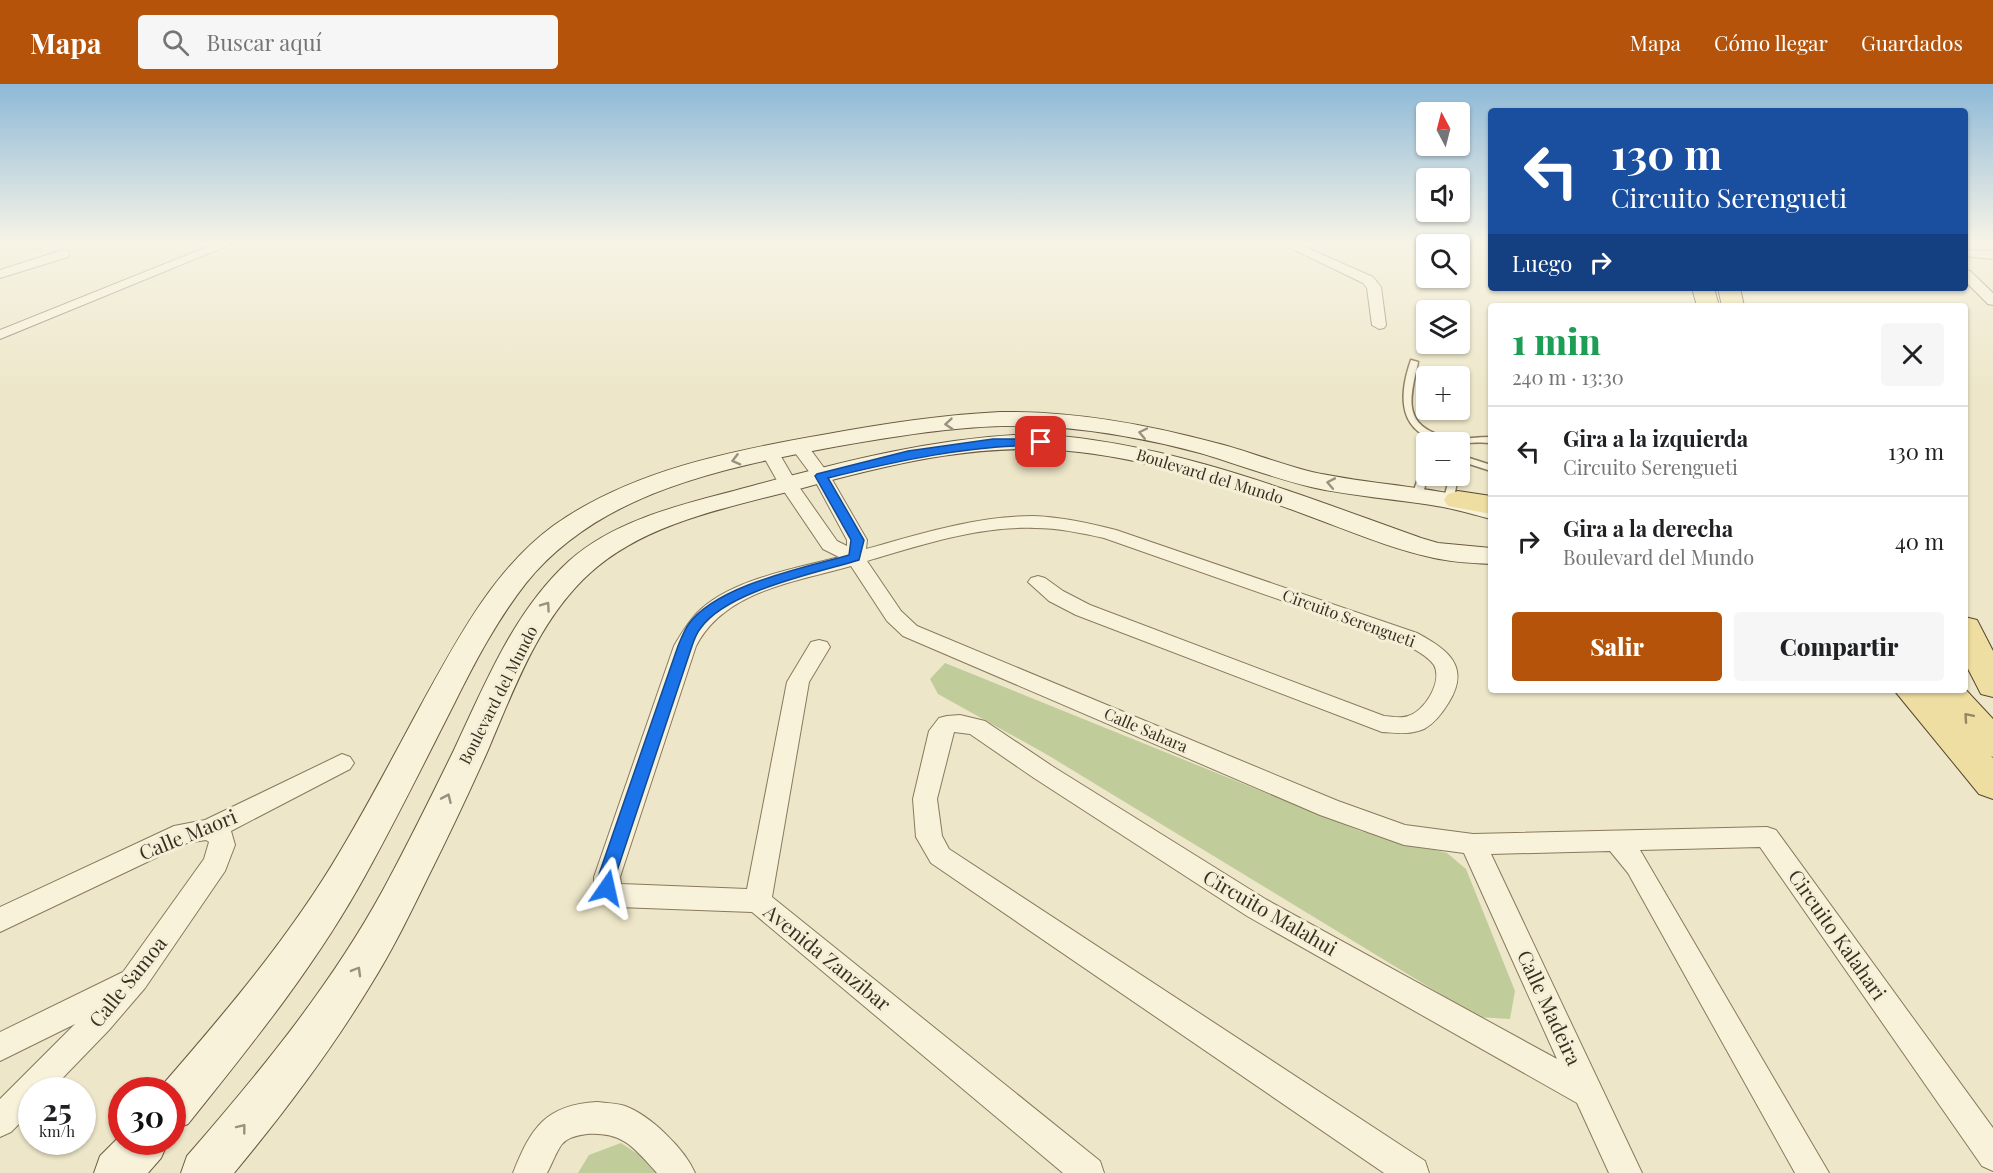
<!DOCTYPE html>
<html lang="es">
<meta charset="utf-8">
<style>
body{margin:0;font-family:"Playfair Display",serif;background:#f6f6f6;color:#202124;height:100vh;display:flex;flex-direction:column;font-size:22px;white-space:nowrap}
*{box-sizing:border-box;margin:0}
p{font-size:20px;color:#757577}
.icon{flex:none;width:33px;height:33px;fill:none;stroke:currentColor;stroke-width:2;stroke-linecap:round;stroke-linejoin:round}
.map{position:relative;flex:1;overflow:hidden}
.panel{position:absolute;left:1488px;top:219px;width:480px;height:390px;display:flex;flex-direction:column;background:#fff;border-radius:6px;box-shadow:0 2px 4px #0004}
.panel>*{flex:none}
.guide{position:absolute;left:1488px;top:24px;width:480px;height:183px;border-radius:6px;box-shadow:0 2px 4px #0004;background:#1a4fa0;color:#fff;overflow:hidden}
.needle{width:39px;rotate:353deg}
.controls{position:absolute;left:1416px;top:18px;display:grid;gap:12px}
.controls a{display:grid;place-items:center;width:54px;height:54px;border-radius:6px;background:#fff;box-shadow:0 2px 4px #0004;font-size:30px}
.speed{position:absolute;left:18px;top:993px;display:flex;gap:12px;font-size:30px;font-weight:700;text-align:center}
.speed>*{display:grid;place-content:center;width:78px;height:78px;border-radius:50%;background:#fff;box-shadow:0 2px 4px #0004;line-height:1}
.speed small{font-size:15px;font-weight:400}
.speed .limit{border:9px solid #d22;background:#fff;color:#111}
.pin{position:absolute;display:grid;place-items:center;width:51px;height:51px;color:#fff;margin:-26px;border-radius:12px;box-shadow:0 3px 9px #0006}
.me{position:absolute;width:66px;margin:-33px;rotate:11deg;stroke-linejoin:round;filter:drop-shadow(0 0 4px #0008)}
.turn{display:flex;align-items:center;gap:21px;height:126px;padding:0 24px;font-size:27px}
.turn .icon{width:78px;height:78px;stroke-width:2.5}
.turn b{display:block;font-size:42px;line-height:51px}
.then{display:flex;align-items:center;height:57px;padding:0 24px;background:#0003;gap:12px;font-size:22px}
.round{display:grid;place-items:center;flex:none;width:63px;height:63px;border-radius:6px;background:#f6f6f6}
.headline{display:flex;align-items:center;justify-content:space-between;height:102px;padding:0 24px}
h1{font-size:36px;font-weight:800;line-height:45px;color:#1e9e55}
.primary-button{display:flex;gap:12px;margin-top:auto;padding:12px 24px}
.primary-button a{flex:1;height:69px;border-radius:6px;background:#b45309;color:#fff;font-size:24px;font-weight:800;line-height:69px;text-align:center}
.primary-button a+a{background:#f6f6f6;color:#202124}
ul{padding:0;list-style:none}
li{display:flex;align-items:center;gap:18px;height:90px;padding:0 24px;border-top:2px solid #e0e0e0}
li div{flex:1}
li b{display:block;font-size:22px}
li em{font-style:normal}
header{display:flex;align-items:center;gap:36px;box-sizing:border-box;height:84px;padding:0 30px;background:#b45309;color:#fff}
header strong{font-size:28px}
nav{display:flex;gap:33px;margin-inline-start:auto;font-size:21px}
.search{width:420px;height:54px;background:#f6f6f6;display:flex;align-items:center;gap:15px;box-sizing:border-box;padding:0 21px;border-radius:6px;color:#757577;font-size:22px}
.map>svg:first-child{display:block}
.green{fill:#c1cc9b}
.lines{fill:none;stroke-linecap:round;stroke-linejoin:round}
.lane-casing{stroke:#89795d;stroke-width:3}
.street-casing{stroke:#89795d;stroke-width:2}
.secondary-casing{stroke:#6b5a40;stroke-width:2}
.primary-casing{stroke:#574631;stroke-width:2}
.lane{fill:#f8f2db;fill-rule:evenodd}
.street{fill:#f8f2db;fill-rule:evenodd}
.secondary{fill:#f8f2db;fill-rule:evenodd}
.primary{fill:#efdea1;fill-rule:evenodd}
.oneway{stroke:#99907e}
.oneway2{stroke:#948660}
.route{fill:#1a73e8;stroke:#114b97;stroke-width:1.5}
.labels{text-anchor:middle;stroke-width:6;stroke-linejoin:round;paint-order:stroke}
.street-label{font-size:16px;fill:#3a2f20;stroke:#f5efd7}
.near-street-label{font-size:20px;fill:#3a2f20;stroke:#f5efd7}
</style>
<header>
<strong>Mapa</strong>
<div class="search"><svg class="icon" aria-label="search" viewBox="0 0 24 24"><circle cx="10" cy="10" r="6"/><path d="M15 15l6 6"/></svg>Buscar aquí</div>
<nav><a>Mapa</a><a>Cómo llegar</a><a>Guardados</a></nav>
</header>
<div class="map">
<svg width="1993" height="1089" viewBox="0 0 1993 1089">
<rect width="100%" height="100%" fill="#ede6c8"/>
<g class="green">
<path d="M945,579L1360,747L1447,769L1466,785L1515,907L1510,935L1478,933L1046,670L938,610L930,595Z"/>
<path d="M621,1059L650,1078L660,1089H578L589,1071Z"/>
</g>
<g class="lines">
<g class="lane-casing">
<g id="lane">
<path d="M1411,276L1418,278C1413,304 1401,334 1432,348C1438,351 1447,355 1454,355C1466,355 1478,353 1491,353V359C1475,357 1461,361 1446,358C1398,351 1398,313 1411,276Z"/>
<path d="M1460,371L1491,381V387L1460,377Z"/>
<path d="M1423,380H1426L1428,392L1423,409L1418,412L1413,409Z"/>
<path d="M1450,392H1458L1454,414L1449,417L1444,414Z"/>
</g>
</g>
<g class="street-casing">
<g id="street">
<path d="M23,159H41L43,162L37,166Z"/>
<path d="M217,159H234L0,255V246Z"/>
<path d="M1280,159H1296L1373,193L1381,203L1386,241L1384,244L1379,245L1372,241L1367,204L1363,199Z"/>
<path d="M63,166L68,167L69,170L68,173L0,194V186Z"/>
<path d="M1965,166L1993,167V175L1965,172Z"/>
<path d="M1965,186L1970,187L1993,209V221L1988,220L1965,197Z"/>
<path d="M799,357L805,358L830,392L867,456L866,465C920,450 976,432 1033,432C1061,433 1089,439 1116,446L1417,549C1447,565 1471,582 1449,618C1443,628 1435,639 1424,645C1410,651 1396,649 1382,648L1076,531L1049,517L1028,498L1031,494L1038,492L1045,494L1063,507L1090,521L1384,632C1391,632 1401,635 1408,632C1424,628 1443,598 1434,581C1427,571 1413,565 1403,559L1104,454C1081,449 1058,444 1035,444C978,442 921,461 867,477L901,527L917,542L1338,717L1405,741L1473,750L1767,743L1776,746L1993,1044V1087L1982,1082L1760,763L1640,766L1829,1089H1795L1628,789L1610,767L1491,770L1642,1089H1609L1577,1019L1247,832L1034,694L970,650L954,648L937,715L942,752L949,765L1425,1077L1429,1089H1384L931,779L916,753L913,715L929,647L939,634L947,632L960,631L985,637L1052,682L1267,816L1557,975L1464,769L1404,761L1320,731L903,552L887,537L851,482C796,498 725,506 696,562L620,793L621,800L747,805L787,598L811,558L819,556L827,558L830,563L809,598L772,813L1100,1077L1104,1089H1063L752,828L618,823C602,818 594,810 594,793L674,562C681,550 688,538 698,528C731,495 795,485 839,473L823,465L779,400L761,368L764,364H776L797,400L837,457L847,462V456L813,393L790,362L793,358Z"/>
<path d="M342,670L350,673L354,679L350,685L231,747L235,761L225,787L145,904L109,946L51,1006H32V1027L11,1048L0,1053V1015L75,940L0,977V948L123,888L204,775L209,758L206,756L187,759L0,848V823L174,742L205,736Z"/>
<path d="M597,1018C606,1019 616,1019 625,1022C650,1031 685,1065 695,1089H657C634,1064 624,1048 587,1050C579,1051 568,1053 562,1060C556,1068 552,1080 547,1089H513C531,1044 545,1021 597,1018Z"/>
</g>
</g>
<g class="secondary-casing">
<g id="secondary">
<path d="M1000,328C1074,327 1145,340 1216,359C1248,367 1279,380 1312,388C1371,401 1432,402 1491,419V435C1475,431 1459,426 1443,423C1399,415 1355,413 1311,403C1274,394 1237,380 1200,369C1152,356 1103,347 1053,343C981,338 909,350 839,362C728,383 601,406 526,499C497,536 475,578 454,620C425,677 397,734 366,790C317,880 252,960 188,1040L172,1046V1006H158C224,930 290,853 341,766C369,719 394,671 420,623C456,558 492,487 553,442C630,387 730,367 822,351C881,340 940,331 1000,328Z"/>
<path d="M1035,350C1171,358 1294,409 1421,454L1438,459L1491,464V480C1472,479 1452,478 1434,474C1391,465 1350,447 1309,432C1234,404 1159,377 1079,368C988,357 898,378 810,402C737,422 648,436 590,489C539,535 514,605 488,666C469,709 449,751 428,793C410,830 392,867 370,902C330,968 283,1030 234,1089H181L187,1072C260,988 330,903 383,806C408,760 431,713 454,666C485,600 514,527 569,477C618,433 690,419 752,402C845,377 937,353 1035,350Z"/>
<path d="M122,1050V1058H168L161,1074L148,1089H94L100,1072Z"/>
</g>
</g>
<g class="primary-casing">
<g id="primary">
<path d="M1692,204H1714L1719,222H1697Z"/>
<path d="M1718,204H1740L1744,222H1722Z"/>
<path d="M1458,407L1491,412V430L1448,422L1444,416L1448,410Z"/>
<path d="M1965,533L1977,536L1993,567V613L1981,610L1965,579Z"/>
<path d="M1965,605L1993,635V673L1991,672L1993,674V715L1979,710L1894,606Z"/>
</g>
</g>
<use href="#lane" class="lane"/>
<use href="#street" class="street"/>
<use href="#secondary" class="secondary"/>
<use href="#primary" class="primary"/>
</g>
<defs><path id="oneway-chevron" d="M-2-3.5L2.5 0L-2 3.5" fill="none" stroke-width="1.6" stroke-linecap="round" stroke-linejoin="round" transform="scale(1.5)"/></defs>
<g class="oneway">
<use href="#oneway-chevron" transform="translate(949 340) rotate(175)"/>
<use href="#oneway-chevron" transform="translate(1143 349) rotate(-168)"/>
<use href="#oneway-chevron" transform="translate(736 376) rotate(166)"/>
<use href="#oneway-chevron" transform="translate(1331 399) rotate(-169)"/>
<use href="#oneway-chevron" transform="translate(546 522) rotate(-55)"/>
<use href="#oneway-chevron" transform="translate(447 714) rotate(-66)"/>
<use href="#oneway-chevron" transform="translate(357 887) rotate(-60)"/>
<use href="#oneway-chevron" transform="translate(242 1044) rotate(-52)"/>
</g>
<use class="oneway2" href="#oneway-chevron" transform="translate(1968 633) rotate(-131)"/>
<linearGradient id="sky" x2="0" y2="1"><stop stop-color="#8eb9d7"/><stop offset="0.51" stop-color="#f7f4e6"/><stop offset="1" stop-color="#f7f4e6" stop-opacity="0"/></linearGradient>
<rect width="1993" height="311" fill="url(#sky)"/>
<path class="route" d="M993,355H1041L1047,358L1041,361C966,362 901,376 828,394L864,456L859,476C816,489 726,507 700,545C696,550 694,556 692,562L615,793L616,804L613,809L607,811L601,809L598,793L678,562C681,555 684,547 688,541C716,501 804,484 849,471L851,456L815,392L817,390L908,367Z"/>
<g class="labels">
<g class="street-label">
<text transform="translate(1210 392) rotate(17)" y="6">Boulevard del Mundo</text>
<text transform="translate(1349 534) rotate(20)" y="6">Circuito Serengueti</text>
<text transform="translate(498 611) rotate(-63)" y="6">Boulevard del Mundo</text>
<text transform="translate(1146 646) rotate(23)" y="6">Calle Sahara</text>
</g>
<g class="near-street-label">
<text transform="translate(188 751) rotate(-22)" y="7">Calle Maori</text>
<text transform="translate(1270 829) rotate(30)" y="7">Circuito Malahui</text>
<text transform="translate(1837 851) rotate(55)" y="7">Circuito Kalahari</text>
<text transform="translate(827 874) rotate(39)" y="7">Avenida Zanzibar</text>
<text transform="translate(128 898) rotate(-51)" y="7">Calle Samoa</text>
<text transform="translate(1549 924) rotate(65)" y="7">Calle Madeira</text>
</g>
</g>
</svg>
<div class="controls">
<a><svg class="needle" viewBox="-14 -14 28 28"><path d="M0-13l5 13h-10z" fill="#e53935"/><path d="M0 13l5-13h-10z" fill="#757577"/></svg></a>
<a><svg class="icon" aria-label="sound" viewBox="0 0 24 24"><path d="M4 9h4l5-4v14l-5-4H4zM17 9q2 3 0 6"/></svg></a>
<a><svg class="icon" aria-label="search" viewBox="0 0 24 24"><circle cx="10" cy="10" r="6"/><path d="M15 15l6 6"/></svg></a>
<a><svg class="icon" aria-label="layers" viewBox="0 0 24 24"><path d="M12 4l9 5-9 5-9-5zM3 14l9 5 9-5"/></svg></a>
<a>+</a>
<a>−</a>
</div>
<div class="speed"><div>25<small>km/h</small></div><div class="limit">30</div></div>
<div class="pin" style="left:1041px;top:358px;background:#d93025"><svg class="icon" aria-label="arrive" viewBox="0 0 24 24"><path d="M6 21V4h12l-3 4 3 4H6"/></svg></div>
<svg class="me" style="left:607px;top:804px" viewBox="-20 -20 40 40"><path d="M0-17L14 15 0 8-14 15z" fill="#1a73e8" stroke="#fff" stroke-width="4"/></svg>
<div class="guide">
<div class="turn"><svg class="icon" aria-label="left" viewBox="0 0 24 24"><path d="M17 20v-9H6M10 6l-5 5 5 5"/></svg><div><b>130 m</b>Circuito Serengueti</div></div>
<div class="then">Luego<svg class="icon" aria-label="right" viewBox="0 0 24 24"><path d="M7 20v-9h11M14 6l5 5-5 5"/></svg></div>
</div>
<section class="panel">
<div class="headline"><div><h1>1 min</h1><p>240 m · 13:30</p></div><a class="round"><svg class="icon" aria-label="close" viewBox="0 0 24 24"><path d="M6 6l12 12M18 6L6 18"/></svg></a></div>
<ul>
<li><svg class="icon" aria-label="left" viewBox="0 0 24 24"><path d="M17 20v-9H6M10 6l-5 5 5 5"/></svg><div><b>Gira a la izquierda</b><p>Circuito Serengueti</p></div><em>130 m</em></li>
<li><svg class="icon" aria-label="right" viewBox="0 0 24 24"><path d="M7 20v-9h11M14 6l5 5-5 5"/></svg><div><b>Gira a la derecha</b><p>Boulevard del Mundo</p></div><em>40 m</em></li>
</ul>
<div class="primary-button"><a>Salir</a><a>Compartir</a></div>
</section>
</div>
